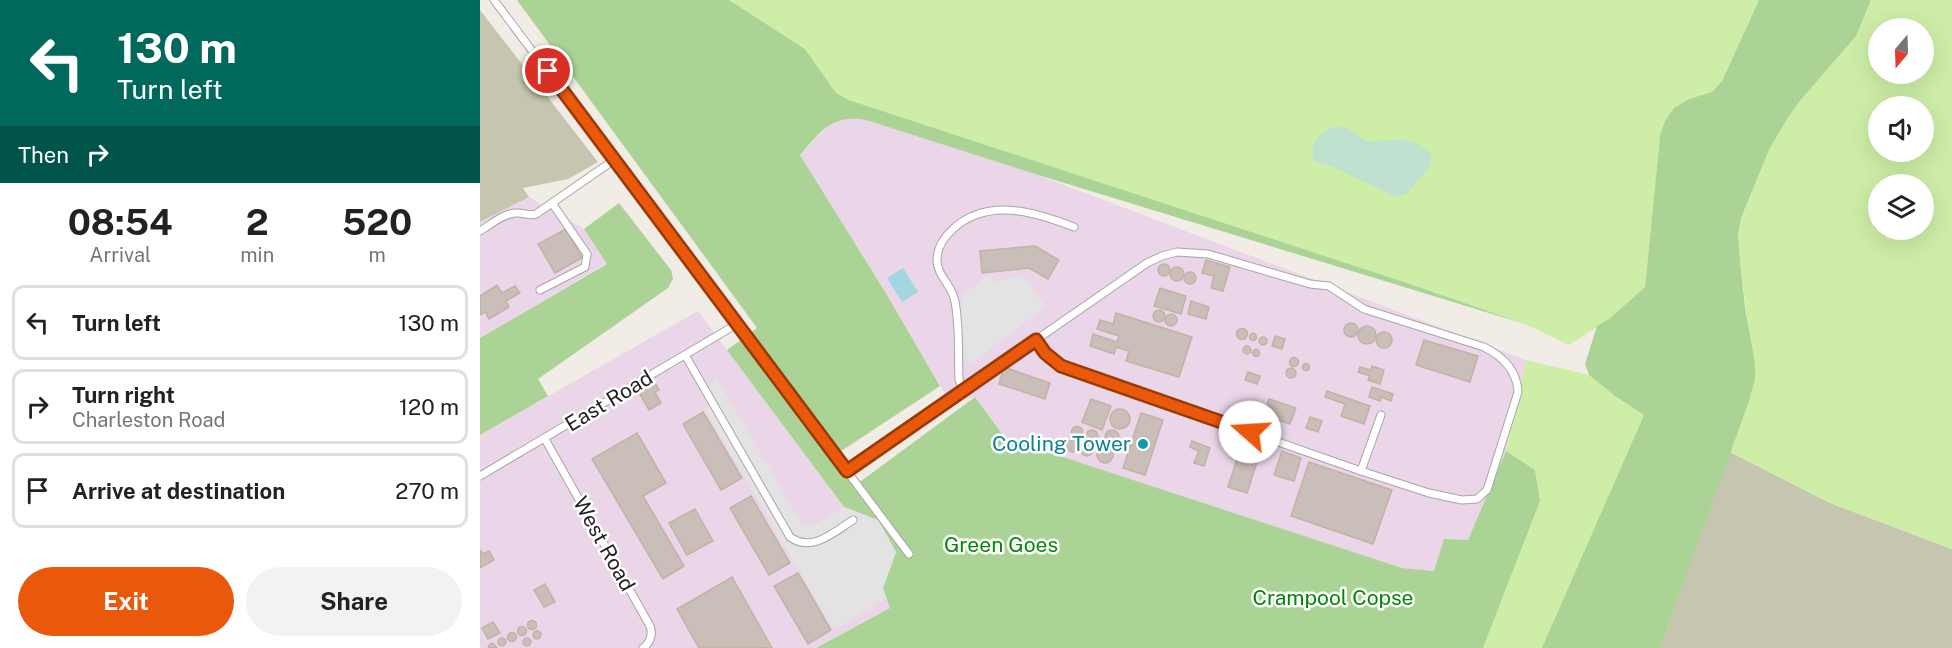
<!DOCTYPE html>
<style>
body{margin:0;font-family:"Public Sans",sans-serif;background:#f2f2f2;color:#222;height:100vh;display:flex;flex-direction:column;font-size:22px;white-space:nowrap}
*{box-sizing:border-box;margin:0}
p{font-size:20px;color:#767676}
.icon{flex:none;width:33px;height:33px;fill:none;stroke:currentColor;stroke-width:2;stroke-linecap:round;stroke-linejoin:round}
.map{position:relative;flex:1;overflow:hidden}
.side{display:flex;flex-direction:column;background:#fff;width:480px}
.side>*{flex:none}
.guide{background:#00695c;color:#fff;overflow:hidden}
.needle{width:39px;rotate:199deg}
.controls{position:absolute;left:1388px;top:18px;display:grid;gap:12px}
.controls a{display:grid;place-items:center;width:66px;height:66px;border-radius:50%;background:#fff;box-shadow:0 6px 24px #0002;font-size:30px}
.pin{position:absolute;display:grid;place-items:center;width:51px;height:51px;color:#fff;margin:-26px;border:3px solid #fff;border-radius:50%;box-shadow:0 2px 6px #0007}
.me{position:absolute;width:66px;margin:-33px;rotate:289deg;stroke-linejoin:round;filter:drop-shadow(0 0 4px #0008)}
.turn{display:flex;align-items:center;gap:21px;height:126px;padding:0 18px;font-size:27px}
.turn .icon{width:78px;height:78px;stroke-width:2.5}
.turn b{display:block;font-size:42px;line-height:51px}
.then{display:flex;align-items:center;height:57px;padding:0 18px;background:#0003;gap:12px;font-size:22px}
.eta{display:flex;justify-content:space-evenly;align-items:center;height:102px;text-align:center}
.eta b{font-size:36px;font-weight:700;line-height:42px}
.primary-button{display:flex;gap:12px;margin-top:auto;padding:12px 18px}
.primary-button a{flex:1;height:69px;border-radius:36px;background:#ea580c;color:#fff;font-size:24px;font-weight:700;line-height:69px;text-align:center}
.primary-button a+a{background:#f2f2f2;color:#222}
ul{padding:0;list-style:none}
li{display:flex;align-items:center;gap:18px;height:75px;margin:0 12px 9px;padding:0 6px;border:3px solid #e0e0e0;border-radius:12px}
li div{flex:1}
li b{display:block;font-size:22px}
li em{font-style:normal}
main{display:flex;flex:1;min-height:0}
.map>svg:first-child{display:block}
.industrial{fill:#ead6e8}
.construction{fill:#c6c5af}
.grass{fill:#ceeea7;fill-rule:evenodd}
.forest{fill:#acd396}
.wetland{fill:#c0e0d0}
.parking{fill:#e3e3e3}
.water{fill:#a2d7e1}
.building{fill:#c9beb8;stroke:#c4b1a6;stroke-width:1.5}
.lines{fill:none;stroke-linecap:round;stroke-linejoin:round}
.service-casing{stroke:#a6a6a6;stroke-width:9}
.service{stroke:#fff;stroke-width:7}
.route-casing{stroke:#983908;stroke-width:15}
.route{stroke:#ea580c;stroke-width:10}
.culture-dot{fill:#0f9aa8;stroke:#fff;stroke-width:2}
.labels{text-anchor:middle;stroke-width:5;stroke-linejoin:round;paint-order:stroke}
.street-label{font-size:21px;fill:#1f1f1f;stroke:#fff}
.culture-label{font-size:21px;fill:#0d838f;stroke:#fff;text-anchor:end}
.park-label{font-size:21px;fill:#038706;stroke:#fff}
</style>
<main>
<section class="side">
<div class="guide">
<div class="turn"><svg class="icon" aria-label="left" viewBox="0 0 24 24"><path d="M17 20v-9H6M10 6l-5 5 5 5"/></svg><div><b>130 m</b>Turn left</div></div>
<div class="then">Then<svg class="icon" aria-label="right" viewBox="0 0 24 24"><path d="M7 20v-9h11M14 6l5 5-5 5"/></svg></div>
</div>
<div class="eta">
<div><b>08:54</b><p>Arrival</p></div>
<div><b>2</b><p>min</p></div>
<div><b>520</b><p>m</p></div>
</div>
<ul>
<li><svg class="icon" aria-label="left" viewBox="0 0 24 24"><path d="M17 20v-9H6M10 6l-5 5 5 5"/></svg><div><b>Turn left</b></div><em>130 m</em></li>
<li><svg class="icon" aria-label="right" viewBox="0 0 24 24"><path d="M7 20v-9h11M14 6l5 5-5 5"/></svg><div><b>Turn right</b><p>Charleston Road</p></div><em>120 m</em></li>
<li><svg class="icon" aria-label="arrive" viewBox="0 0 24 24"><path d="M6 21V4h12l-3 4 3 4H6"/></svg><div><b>Arrive at destination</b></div><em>270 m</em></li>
</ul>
<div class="primary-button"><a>Exit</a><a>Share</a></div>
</section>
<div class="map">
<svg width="1472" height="648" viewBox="0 0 1472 648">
<rect width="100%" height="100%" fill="#f1ece5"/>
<g class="industrial">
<path d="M373,117L386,120L555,174L1046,360L1026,451L988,540L954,571L922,568L525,438L495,397L470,402L407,295L320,155L349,125L360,119Z"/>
<path d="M49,197L104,229L127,263L0,338V222Z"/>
<path d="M218,311L364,507L398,520L410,608L336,648H0V435Z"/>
</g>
<g class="construction">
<path d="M0,10L118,162L88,179L43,188L49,197L0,222Z"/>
<path d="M1250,452L1350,503L1472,549V648H1180Z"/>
</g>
<g class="grass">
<path d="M249,0H1279L1242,81L1232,92L1209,99L1180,136L1165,287L1129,319L1089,345L1045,324L930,284L369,100L356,93L325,49Z"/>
<path d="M1391,0H1472V549L1350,503L1250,452L1275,379L1260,260L1258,235L1261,218L1289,150L1307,119L1319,102L1376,36ZM1398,28H1443V74H1398ZM1398,106H1443V152H1398ZM1398,184H1443V230H1398Z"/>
<path d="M1046,360L1109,375L1135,396L1164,415L1065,645L1062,648H1003L1060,501L1055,470L1026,451Z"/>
</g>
<g class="forest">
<path d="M37,0H249L325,49L356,93L369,100L930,284L1045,324L555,174L386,120C352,114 341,131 320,155L407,295L460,386L355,455L377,484L495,397L525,438L922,568L954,571L964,539L988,540L1026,451L1055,470L1060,501L1003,648H336L410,608L403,588L416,552L398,520L364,507L247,350L277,328Z"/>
<path d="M1279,0H1391L1376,36L1319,102L1307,119L1289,150L1261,218L1258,235L1260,260L1265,307L1275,364V379L1269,401L1180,648H1062L1164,415L1135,396L1109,375L1105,364L1117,326L1129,319L1165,287L1180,136L1185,121L1194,108L1209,99L1232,92L1242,81Z"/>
<path d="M139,203L191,270L193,279L188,288L58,379L68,396L0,435V338L127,264L104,229Z"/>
</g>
<path class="wetland" d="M857,126L867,128L888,142C912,140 935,134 952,156L949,168L925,195L914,196L853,167L834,161C827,142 842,131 857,126Z"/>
<g class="parking">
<path d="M509,275L514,282L543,275L566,307L490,364L481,353V296Z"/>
<path d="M237,379L322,525L330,527L364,507L398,520L416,552L403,588L406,598L354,630L224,408L233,402L224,386Z"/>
</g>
<path class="water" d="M423,268L438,292L422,302L407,278Z"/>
<g class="building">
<path d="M86,229L102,258L75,273L58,244Z"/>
<path d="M555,246L579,260L568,279L549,268L502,273L500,251Z"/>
<path d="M726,260L750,267L743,291L731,288L734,276L722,273Z"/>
<circle cx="684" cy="270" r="6"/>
<circle cx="697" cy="274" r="7"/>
<circle cx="710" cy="278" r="6"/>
<path d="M17,285L22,293L35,286L40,293L26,301L29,307L9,319L5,312L0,315V296Z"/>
<path d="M680,288L706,296L701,314L674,306Z"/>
<path d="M711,301L729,307L726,319L708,314Z"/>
<circle cx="679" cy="316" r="6"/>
<path d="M636,313L712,337L699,377L646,361L649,351L636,347L634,354L610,346L613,334L637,342L639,336L617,329L620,320L633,324Z"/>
<circle cx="691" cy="320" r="6"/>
<circle cx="871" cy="330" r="7"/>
<circle cx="887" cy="335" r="9"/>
<circle cx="762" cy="334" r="5.5"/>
<circle cx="904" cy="340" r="8"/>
<circle cx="773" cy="337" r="3.5"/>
<path d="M795,336L805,339L802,349L792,346Z"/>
<circle cx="783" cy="341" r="4"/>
<path d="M944,340L998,356L990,382L936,365Z"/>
<circle cx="767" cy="350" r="4"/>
<circle cx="776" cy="353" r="3.5"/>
<circle cx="814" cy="362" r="4.5"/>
<circle cx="826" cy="367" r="3.5"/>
<path d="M892,366L904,370L900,384L888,380L890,376L878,372L880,367L891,370Z"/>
<path d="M524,367L570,383L565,399L519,384Z"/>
<circle cx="811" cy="373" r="5"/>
<path d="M768,372L780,376L777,384L765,380Z"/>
<path d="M174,381L179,390L175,392L181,403L169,410L158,391Z"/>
<path d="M892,387L913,394L911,401L901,397L900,401L889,397Z"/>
<path d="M847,391L890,406L884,424L861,416L865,404L845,397Z"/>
<path d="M611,399L631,406L622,430L602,422Z"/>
<path d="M789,399L816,408L810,424L784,415Z"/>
<circle cx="640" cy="419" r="10"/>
<path d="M223,412L262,478L241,490L203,424Z"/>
<path d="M661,413L683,420L665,475L643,468Z"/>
<path d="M830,417L842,421L838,432L826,428Z"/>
<circle cx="597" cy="432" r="5.5"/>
<path d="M748,429L784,442L781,451L745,437Z"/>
<circle cx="612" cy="436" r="6"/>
<circle cx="632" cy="437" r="7"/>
<path d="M157,433L186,483L163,496L204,566L183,579L112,459Z"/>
<circle cx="593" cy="446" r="6"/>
<path d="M712,441L730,448L724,466L714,463L719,451L710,447Z"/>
<circle cx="607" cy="450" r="6"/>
<circle cx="625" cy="455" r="8"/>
<path d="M802,451L821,458L814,481L794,475Z"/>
<path d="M759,453L778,459L767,493L748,487Z"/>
<path d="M829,462L912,490L893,544L811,516Z"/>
<path d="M271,496L310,563L289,575L250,508Z"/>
<path d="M215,509L233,541L207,555L189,523Z"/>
<path d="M0,550L3,554L9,551L14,560L0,568Z"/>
<path d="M318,573L351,630L328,644L294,586Z"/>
<path d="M252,577L292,648H219L197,609Z"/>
<path d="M65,584L75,602L64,607L54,590Z"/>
<circle cx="52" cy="625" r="4.5"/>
<path d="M13,622L20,633L8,639L2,628Z"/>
<circle cx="42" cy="631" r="4.5"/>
<circle cx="57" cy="635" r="4"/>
<circle cx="32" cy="637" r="4.5"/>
<circle cx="22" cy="642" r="4"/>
<circle cx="47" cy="642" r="4"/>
<path d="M13,643L17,648H8L10,644Z"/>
</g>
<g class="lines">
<g class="service-casing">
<g id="service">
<path d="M14,0L429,554"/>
<path d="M0,231C10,225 24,213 36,213C44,212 48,217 56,214L134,160"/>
<path d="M60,290L105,267L107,254L72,203"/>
<path d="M205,355L310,537C332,553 354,532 373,520"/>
<path d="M484,390L479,380C478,354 480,327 475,302C473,286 457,276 457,260C457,247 463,238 473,229C508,197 555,212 594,227"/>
<path d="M65,439L170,626C173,635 171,642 163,648"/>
<path d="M367,471L667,263L682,256L697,252L728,254L830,284L849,286L884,309L1004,347C1022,356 1037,370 1038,392L1007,490L997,499L982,500L949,493L881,471L581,366L565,353L556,340"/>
<path d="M881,471L901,415"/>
<path d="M0,476L257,324"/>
</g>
</g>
<use href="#service" class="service"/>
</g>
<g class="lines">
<g class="route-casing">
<path id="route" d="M68,71L367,471L556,340L565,353L581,366L770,432"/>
</g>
<use href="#route" class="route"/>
</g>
<circle class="culture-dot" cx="663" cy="444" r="6"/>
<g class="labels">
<g class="street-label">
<text transform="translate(129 401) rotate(-31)" y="7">East Road</text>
<text transform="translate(124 544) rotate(61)" y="7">West Road</text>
</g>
<g class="culture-label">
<text x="651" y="451">Cooling Tower</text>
</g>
<g class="park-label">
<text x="521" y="552">Green Goes</text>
<text x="853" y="605">Crampool Copse</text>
</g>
</g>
</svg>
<div class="controls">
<a><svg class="needle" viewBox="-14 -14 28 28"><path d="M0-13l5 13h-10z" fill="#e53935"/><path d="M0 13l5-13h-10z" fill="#767676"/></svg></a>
<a><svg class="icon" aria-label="sound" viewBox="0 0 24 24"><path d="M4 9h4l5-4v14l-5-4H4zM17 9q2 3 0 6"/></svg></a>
<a><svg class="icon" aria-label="layers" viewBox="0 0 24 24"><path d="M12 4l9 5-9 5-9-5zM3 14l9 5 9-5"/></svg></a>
</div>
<div class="pin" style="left:68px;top:71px;background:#d93025"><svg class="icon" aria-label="arrive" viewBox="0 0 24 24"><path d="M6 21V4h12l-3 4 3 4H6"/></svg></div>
<svg class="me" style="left:770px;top:432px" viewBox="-20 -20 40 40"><circle r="19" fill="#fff"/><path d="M0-13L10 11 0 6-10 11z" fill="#ea580c"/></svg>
</div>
</main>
